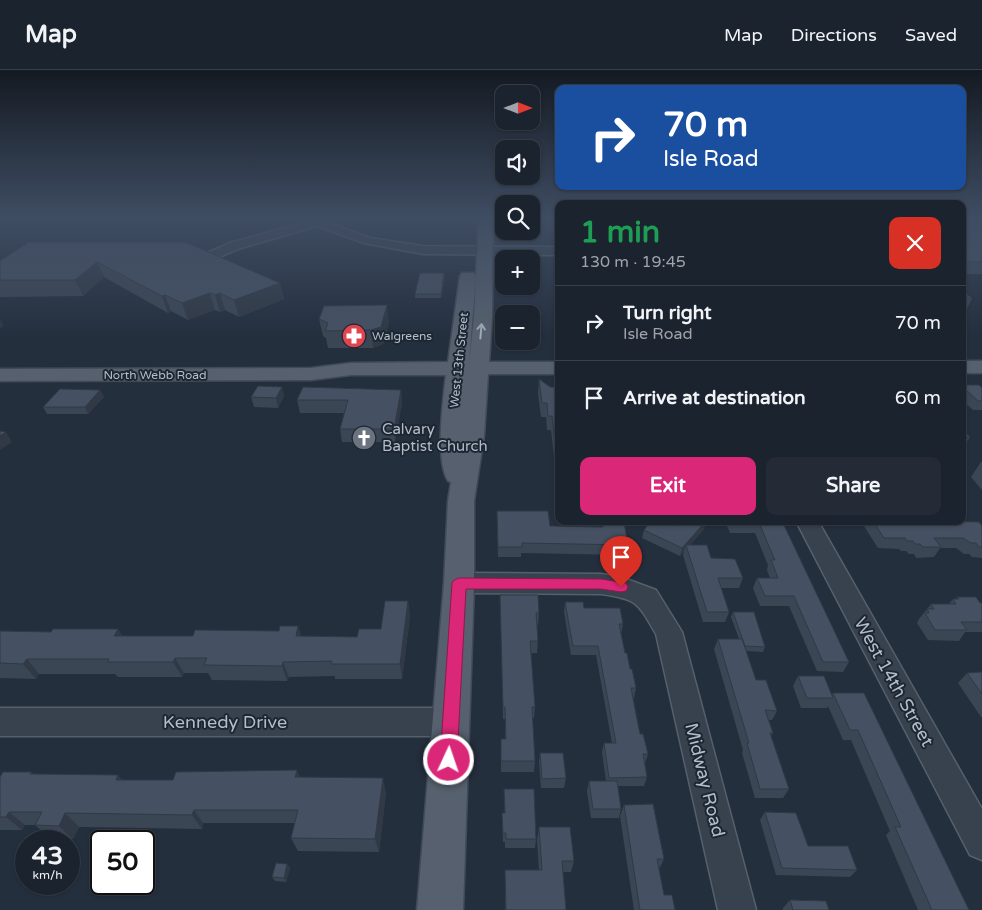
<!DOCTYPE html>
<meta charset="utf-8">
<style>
body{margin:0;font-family:"Varela Round",sans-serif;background:#242b36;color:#f1f3f6;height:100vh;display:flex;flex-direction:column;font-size:19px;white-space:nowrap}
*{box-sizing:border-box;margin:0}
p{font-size:16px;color:#a0a4aa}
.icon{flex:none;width:28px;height:28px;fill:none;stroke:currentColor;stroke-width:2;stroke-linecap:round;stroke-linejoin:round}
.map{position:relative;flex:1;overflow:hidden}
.sheet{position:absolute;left:555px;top:130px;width:411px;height:325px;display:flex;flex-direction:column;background:#1b232e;border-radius:10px;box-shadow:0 1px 4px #0004,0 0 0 1px #39404a}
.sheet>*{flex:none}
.guide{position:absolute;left:555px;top:15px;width:411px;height:105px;border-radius:10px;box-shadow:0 1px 4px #0004,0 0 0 1px #39404a;background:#1a4fa0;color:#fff;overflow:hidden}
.needle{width:32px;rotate:90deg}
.fabs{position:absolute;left:495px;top:15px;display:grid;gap:10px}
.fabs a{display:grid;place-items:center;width:45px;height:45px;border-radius:10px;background:#1b232e;box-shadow:0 1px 4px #0004,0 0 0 1px #39404a;font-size:25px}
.speed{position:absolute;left:15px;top:760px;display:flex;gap:10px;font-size:25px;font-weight:700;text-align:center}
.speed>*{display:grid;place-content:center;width:65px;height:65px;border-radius:50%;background:#1b232e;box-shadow:0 1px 4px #0004,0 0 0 1px #39404a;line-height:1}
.speed small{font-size:12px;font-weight:400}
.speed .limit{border:2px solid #111;border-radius:8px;background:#fff;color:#111}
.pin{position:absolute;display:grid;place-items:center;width:42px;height:42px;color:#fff;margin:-51px -21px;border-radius:50% 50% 50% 0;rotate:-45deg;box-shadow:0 0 5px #0007}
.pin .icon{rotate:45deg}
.me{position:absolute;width:55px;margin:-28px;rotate:3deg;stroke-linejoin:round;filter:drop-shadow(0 0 4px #0008)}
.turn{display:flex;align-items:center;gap:18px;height:105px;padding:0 25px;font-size:22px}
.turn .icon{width:65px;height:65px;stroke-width:2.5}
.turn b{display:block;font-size:35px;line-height:42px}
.round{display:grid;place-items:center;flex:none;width:52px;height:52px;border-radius:10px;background:#242b36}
.headline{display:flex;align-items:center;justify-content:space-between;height:85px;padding:0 25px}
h1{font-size:30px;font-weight:700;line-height:38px;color:#1e9e55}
.button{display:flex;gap:10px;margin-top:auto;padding:10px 25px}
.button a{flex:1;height:58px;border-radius:10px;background:#db2777;color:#fff;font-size:20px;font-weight:700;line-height:58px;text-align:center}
.button a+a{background:#242b36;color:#f1f3f6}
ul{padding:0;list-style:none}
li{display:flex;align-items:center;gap:15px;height:75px;padding:0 25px;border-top:1px solid #39404a}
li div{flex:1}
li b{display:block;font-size:19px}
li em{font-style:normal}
header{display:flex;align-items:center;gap:30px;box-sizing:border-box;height:70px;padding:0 25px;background:#1b232e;border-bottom:1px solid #39404a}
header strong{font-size:24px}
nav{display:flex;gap:28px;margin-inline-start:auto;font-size:18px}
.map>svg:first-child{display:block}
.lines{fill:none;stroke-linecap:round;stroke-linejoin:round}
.minor-casing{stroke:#565f6c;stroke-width:3}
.major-casing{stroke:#414a57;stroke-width:3}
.minor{fill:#38414e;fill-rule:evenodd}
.major{fill:#56606e;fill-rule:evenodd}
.wall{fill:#3b4654}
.shaded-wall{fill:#303945}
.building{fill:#455162;stroke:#303945}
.oneway{stroke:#a1aab7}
.route{fill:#db2777;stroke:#8e194d}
.labels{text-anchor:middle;stroke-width:4;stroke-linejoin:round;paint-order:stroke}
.far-poi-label{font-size:12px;fill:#b4bcc9;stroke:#1d2633;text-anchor:start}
.far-street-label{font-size:12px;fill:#b4bcc9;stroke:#1d2633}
.poi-label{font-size:15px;fill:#b4bcc9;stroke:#1d2633;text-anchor:start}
.near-street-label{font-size:18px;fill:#b4bcc9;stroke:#1d2633}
</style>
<header>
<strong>Map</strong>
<nav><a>Map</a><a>Directions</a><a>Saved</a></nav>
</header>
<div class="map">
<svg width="982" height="840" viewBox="0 0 982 840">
<rect width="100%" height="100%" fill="#242f3e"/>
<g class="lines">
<g class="minor-casing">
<g id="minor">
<path d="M300,148H322L326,149L327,152L370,168L423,176L559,177V185L423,184L364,173L317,156L238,179L215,189H207L205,186L207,183L230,173L306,152Z"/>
<path d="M796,451H818L982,739V790L970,785Z"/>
<path d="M459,503L601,504L621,507L656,520L682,562L756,840H718L656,564C638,533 638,529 601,524L459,523L450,520L447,513L450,506Z"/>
<path d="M0,638H451L462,642L466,652L462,662L451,666H0Z"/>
</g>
</g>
<g class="major-casing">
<g id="major">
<path d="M479,148H493L492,247L489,292H559V304H488L484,366L474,431V513L463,840H417L444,513L448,431L451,412L448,411C435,391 443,329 446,305H351L311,310L0,311V299L311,298L351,293L448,292L460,206L462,203H474L476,206L469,292L474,247Z"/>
<rect x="962" y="291" width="20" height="12"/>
</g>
</g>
<use href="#minor" class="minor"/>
<use href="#major" class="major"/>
</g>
<g class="wall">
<rect x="962" y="148" width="20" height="56"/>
<path d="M29,172L280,213L284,229L239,247L225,240L220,242L215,240L188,250L171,241L168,243L104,207L83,226L0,227V191Z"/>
<path d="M444,203L445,207L441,228H415V224Z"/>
<path d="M962,228H972L966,241H962Z"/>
<path d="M319,249L389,252L383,274L373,278H328L326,268L323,266Z"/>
<path d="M539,309L550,317H559V434L551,360H547L546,347H541L538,323Z"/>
<path d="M962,315L982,318V340H973L962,330Z"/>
<path d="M282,317L284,326L278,338L254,337L251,327Z"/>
<path d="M100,320L104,327L88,344H47L43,337Z"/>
<path d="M401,320L402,333L395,372H342L340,359L344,343H300L297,330Z"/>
<path d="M962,359L970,367L962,379Z"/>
<path d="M981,392H982V420L971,407Z"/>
<path d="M497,451L550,456L602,457L603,452L628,475L626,485L521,483V487H498Z"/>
<path d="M725,451H782L849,592L843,602L817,601L789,536H760L753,518L757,508H770L767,500L768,495L755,463H730Z"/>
<path d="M866,451H894L895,453L962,452L982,456V488L972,487L969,484H964L956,478H940L934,487L916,488L914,484H909L906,481H901L899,479L878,478L864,456Z"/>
<path d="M676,456L704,459L690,475L743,508L739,518H721L729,542L725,552H703L683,485L684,481L680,486L642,468L644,460Z"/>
<path d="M500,525L539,543L538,555H537L538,571L537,583H531L535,637L534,648H532L535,691L534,702H501V669H505V649H503Z"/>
<path d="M957,527L982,533V562H965L959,571L928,570L917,553L919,549L931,534H949L953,529H956Z"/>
<path d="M408,531L410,546L402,609H335V606L289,607L287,611L212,610L208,603H184L182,607H118L115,604H39L36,609L0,608V561L51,562L118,559L122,566H193L279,561L298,556L301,566L357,567L381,559Z"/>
<path d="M565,532L584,538L623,554L621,564L625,583L636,618L634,628H633L640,664L648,684L645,693L647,707L644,716H618L621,739L619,748H591L587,721L589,711H606L602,682L604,673H612L596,585H571L564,542Z"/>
<path d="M733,542L765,577L763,582L746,581L756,610L777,641L772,650H769L773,663L771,666L789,719L783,728H755L742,683L743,680L714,579L718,569H739L731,547Z"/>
<path d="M982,602V647H981L958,613L967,603Z"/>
<path d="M798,606L832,625L833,623H864L969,840H918L886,765L890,761L851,670H843L828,636L827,638H801L793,616Z"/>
<path d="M540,683L566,708L564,718H541L539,692Z"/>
<path d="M31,702L33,704L118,705L122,710H173L300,707L386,722L379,782L298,781L291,768L295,753H203L202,759L79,757L73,769L50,768L35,755H25L22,760H0V707Z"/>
<path d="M504,719L536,769L535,778H505V772H503L502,752V743H505Z"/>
<path d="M624,735L664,789L659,799L664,825L675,840H634L620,746Z"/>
<path d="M765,742L808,776L857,800L850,807L776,805L760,750Z"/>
<path d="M539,757L574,791L571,802H563L566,840H505V800H539L537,770Z"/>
<path d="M287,794L290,798L286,812L275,811L272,807Z"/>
<path d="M790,830L829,840H783V838Z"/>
</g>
<g class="shaded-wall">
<path d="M97,192L104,207L83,226L75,210Z"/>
<path d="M444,203L445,207L441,228V224Z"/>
<path d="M280,213L284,229L239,247L234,230Z"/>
<path d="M210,223L215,240L188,250L182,233Z"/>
<path d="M220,223L225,240L220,242L215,225Z"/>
<path d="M165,225L171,241L168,243L162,226Z"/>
<path d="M387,235L389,252L383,274L373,278L371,260Z"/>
<path d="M0,249L4,256L0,258Z"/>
<path d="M282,317L284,326L278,338L276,328Z"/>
<path d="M100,320L104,327L88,344L85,337Z"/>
<path d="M401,320L402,333L395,372L394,359Z"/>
<path d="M6,362L12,372L0,380V366Z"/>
<path d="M707,451L704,459L687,478L686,475L684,481L680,486L682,478Z"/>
<path d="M408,531L410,546L402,609L400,594Z"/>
<path d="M298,556L303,571L296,566Z"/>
<path d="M118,559L128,575L114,566Z"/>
<path d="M175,588L184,603L182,607L173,592Z"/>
<path d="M27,589L39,604L36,609L23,594Z"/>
<path d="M283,592L289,607L287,611L282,596Z"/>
<path d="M297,700L303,714L295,707Z"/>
<path d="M118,705L129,719L116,710Z"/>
<path d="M383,708L386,722L379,782L375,769Z"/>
<path d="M194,740L203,753L202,759L192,745Z"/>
<path d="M9,742L25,755L22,760L6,747Z"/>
<path d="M65,743L79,757L73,769L59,756Z"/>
<path d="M287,794L290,798L286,812L284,808Z"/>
</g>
<g class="building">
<rect x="962" y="148" width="20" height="44"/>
<path d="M29,172H185L280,213L234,230L220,223L215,225L210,223L182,233L165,225L162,226L97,192L75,210H0V191Z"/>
<path d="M420,203H444L441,224H415Z"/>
<path d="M962,221L972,228H962Z"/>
<path d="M387,235L381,257L371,260L325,261L328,253L319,249L324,236Z"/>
<path d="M539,309L550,317H559V407L552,346H548L547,333H542Z"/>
<path d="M962,315H979L982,318V331H978L962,316Z"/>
<path d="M258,316L282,317L276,328L251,327Z"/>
<path d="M303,317L401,320L394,359H340L348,330H297Z"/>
<path d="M60,319L100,320L85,337H43Z"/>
<path d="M962,359L970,367H962Z"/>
<path d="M0,361L6,362L0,366Z"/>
<path d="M497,441H548L550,456L603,457V452H624L628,475L522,473V477H498Z"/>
<path d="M651,451H664L676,456L681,451H706L682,478L644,460Z"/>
<path d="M733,451H782L849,592H823L794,526H765L757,508H778L771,490H775L759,453H733Z"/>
<path d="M873,451H894L895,453L932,451L979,452L982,456V477H979L976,473H971L963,468H934L941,477H923L920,474H915L913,471H907L905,468H884Z"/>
<path d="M686,475H707L711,488L735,489L743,508H718L729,542H707Z"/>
<path d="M500,525H538L539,543H536L538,571H530L535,637H532L535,691H501V669H506L505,637H503Z"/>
<path d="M957,527H976L980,533H982V552H961L967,560H935L925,543H929L927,539H934L931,534H956L953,529H959Z"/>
<path d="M385,531H408L400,594H331L332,591L283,592L282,596L204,595L207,588H175L173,592H107L109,589H27L23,594L0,593V561L51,562L53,559H118L114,566H193L195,560L279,561L280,556H298L296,566L357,567L359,559H381Z"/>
<path d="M565,532H583L584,538H620L623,554H619L625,583H627L630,599H632L636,618H631L636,644L640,664H643L648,684H643L647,707L609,708L604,673H616L598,576H573Z"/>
<path d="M733,542H754L765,577L745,576Z"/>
<path d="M718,569H742L756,610H766L777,641L765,640L773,663H770L789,719H760L747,673H749Z"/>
<path d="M982,602V624L967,603Z"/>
<path d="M798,606H824L833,628H807Z"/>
<path d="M833,623H864L969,840H932L895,757H901L858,660H850Z"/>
<path d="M540,683H563L566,708L542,709Z"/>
<path d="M297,700L295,707L383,708L375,769L291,768L298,740H194L192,745L65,743L59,756L35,755L42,742H9L6,747H0V707L3,702H31L30,704L118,705L116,710H173L176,702Z"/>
<path d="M589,711H617L621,739H593Z"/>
<path d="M504,719H534L536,769H506V763H503L502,743H505Z"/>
<path d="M653,734L664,789H657L664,825H672L675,840H640L624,735Z"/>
<path d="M765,742L796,743L808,776H848L857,800L782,798Z"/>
<path d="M539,757H570L574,791H562L566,840H506L505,800H542Z"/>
<path d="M276,793L287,794L284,808L272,807Z"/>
<path d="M790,830L826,831L829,840H793Z"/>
</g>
<defs><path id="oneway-shaft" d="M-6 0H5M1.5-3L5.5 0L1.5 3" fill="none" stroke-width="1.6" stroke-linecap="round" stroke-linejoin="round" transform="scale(1.25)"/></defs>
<use class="oneway" href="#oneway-shaft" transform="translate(481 261) rotate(-85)"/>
<linearGradient id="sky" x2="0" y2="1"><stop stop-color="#141a22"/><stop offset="0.56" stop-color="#3f4d63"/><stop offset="1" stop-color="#3f4d63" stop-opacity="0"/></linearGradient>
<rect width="982" height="265" fill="url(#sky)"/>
<path class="route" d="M459,508L601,509L626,513L628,517L626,521L621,522L601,519H466L457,690L455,695L449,698L443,695L440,690L452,513L454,510Z"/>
<defs>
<g id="pharmacy-disc" transform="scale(1.25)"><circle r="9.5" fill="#e0444e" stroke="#1d2633"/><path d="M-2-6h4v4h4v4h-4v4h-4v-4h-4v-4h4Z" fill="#fff"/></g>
<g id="church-disc" transform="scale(1.25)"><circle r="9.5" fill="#6b7280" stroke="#1d2633"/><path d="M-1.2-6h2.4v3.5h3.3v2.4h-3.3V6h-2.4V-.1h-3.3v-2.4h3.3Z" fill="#fff"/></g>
</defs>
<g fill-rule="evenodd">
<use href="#pharmacy-disc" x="354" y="266"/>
<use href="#church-disc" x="364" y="368"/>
</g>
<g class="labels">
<g class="far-poi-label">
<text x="372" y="270">Walgreens</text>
</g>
<g class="far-street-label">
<text transform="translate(459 290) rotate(-84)" y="4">West 13th Street</text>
<text x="155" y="309">North Webb Road</text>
</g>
<g class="poi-label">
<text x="382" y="364">Calvary<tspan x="382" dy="17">Baptist Church</tspan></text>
</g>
<g class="near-street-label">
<text transform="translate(894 612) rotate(61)" y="6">West 14th Street</text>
<text x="225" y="658">Kennedy Drive</text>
<text transform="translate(705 710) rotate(76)" y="6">Midway Road</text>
</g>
</g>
</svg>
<div class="fabs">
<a><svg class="needle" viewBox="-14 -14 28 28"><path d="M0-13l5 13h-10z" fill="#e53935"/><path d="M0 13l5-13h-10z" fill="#a0a4aa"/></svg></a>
<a><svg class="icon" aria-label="sound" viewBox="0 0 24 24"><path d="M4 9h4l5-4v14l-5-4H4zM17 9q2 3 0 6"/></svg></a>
<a><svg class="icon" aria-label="search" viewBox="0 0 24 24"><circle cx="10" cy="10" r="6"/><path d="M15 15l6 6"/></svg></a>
<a>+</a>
<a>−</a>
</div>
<div class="speed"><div>43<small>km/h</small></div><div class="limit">50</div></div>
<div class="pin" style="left:621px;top:517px;background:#d93025"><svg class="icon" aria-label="arrive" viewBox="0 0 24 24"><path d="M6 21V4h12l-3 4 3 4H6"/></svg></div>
<svg class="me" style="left:449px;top:690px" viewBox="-20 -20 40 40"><circle r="17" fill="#db2777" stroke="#fff" stroke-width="3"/><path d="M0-11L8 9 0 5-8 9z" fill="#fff"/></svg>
<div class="guide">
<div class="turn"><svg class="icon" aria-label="right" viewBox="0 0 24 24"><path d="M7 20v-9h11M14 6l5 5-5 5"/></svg><div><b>70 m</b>Isle Road</div></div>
</div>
<section class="sheet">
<div class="headline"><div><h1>1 min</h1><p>130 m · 19:45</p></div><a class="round" style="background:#d93025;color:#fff"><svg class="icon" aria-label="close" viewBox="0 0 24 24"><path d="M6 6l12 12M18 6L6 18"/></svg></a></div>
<ul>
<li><svg class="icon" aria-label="right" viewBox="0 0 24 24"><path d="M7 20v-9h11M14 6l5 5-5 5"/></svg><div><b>Turn right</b><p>Isle Road</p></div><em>70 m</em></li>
<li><svg class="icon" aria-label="arrive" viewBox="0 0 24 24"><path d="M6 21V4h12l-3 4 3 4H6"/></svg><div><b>Arrive at destination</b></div><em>60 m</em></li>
</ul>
<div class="button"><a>Exit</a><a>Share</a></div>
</section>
</div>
